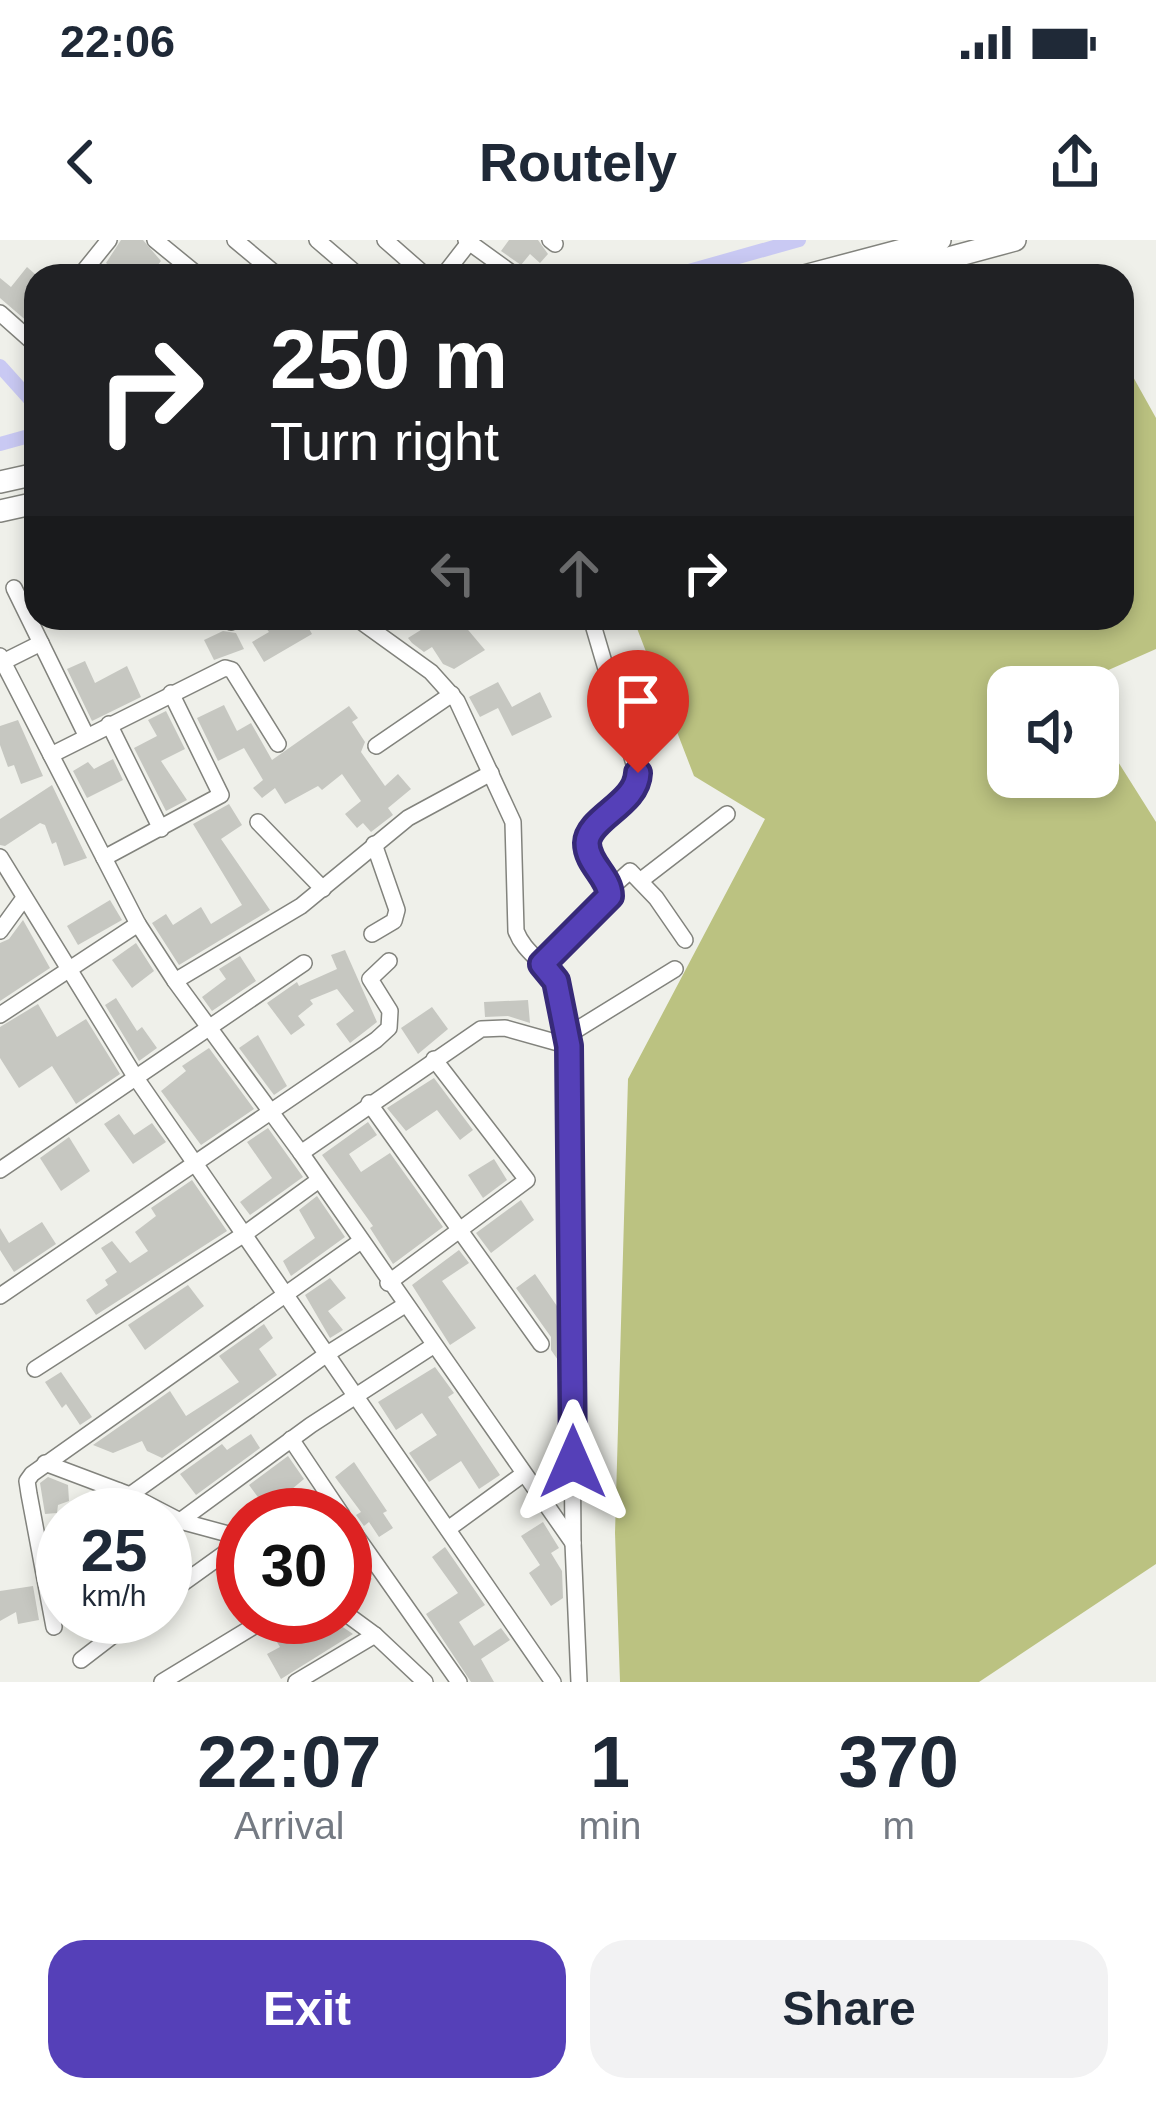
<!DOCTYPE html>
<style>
body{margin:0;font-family:Helvetica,sans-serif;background:#f2f2f3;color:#1f2937;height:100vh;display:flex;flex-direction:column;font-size:45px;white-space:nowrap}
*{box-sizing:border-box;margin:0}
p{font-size:39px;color:#747a83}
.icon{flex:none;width:66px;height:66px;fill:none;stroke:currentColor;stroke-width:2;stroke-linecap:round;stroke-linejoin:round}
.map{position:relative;height:1442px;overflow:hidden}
.panel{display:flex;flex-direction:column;background:#fff;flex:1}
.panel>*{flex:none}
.guide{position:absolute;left:24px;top:24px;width:1110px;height:366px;border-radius:36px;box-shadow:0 6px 18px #0003;background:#202124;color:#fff;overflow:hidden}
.tools{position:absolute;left:987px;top:426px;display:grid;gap:24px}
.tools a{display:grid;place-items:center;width:132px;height:132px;border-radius:24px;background:#fff;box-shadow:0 6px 18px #0003;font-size:60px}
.speed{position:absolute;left:36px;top:1248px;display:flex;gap:24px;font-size:60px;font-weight:700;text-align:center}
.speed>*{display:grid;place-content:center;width:156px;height:156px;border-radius:50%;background:#fff;box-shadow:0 6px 18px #0003;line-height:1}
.speed small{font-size:30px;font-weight:400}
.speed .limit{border:18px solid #d22;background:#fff;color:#111}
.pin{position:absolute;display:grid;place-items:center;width:102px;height:102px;color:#fff;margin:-123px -51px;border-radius:50% 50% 50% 0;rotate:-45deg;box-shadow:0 0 12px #0007}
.pin .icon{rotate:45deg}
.me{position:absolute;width:132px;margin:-66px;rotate:0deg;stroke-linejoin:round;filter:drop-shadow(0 0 9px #0008)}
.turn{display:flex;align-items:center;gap:42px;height:252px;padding:0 48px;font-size:54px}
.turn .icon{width:156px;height:156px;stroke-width:2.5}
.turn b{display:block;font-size:84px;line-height:102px}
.lanes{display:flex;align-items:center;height:114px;padding:0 48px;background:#0003;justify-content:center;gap:60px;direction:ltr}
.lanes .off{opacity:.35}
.eta{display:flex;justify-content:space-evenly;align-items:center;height:204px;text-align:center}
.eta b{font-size:72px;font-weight:800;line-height:84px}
.button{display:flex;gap:24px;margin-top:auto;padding:24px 48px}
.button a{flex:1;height:138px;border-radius:36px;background:#5540b8;color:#fff;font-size:48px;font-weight:800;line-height:138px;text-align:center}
.button a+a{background:#f2f2f3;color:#1f2937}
.status{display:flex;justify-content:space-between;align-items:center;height:84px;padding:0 60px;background:#fff;direction:ltr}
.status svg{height:33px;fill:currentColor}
header{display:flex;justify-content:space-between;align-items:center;height:156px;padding:0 48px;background:#fff;font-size:54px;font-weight:800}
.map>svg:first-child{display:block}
.green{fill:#bbc281}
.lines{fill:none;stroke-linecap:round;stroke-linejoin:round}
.canal{stroke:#c9c9f3;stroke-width:14}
.building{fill:#c6c7c1}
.street-casing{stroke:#82837d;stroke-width:18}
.secondary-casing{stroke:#82837d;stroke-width:24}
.street{stroke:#fff;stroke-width:15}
.secondary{stroke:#fff;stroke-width:21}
.route-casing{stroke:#372a78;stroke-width:30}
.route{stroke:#5540b8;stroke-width:21}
</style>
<div class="status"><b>22:06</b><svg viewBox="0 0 49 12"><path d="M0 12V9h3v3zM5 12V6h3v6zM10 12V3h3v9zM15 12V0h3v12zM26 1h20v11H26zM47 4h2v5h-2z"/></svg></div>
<header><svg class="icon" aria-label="back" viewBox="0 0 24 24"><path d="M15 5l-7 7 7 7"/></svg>Routely<svg class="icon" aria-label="share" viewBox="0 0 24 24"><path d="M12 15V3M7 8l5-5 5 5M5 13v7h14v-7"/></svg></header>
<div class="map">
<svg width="1156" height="1442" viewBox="0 0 1156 1442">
<rect width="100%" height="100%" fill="#eff0ea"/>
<path class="green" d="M1122,117L1156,178V409L1070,447H1008V537H1098V490L1156,582V1324L979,1442H620L615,1293L628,839L765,579L694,536L633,378H1122Z"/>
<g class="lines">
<g class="canal">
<path d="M671,36L799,0"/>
<path d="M0,126L36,166"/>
<path d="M0,204L36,194"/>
</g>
</g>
<g class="building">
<path d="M121,0H143L161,21L149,36H123L106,23Z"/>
<path d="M509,0H538L548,14L540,23L530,14L521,25L501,11Z"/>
<path d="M27,27L36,35V89L0,58V38L11,47Z"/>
<path d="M258,378H278L284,386L303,378L312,394L264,422L252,402L269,392Z"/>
<path d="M440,378H458L485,410L454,429L443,424L432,407L424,412L412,403L408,398Z"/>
<path d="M223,391L236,393L244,409L214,420L204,400Z"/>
<path d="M85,421L95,443L127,426L141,457L92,481L67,429Z"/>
<path d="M498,442L512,467L540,452L552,477L512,496L498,468L480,477L469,457Z"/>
<path d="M224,465L237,491L251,483L272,520L349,466L358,478L352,482L365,502L361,512L385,546L398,534L411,549L388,568L393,575L371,592L363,583L357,588L345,574L361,561L342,534L322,550L318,546L285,564L275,548L262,558L253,548L263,540L244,508L218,521L197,478Z"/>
<path d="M166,471L185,509L161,521L187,560L166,571L134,508L157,496L148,480Z"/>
<path d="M18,480L43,536L21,544L14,525L8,527L0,505V486Z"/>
<path d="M113,519L123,540L87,558L73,531L88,522L94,529Z"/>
<path d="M52,545L87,618L64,626L56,602L52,604L45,585L40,583L5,606L0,605V579Z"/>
<path d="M229,564L242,585L221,599L270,670L179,725L152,683L166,674L173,685L201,667L211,684L242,665L193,584Z"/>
<path d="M110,660L122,680L78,705L67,686Z"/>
<path d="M23,680L50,728L0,761V703L9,699Z"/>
<path d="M136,703L154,731L132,748L112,720Z"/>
<path d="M345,710L377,782L350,803L336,784L354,771L337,749L310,760L313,764L298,776L305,785L291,795L267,763L297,742L299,746L337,729L331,715Z"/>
<path d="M240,716L256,741L212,771L202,757L226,739L219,729Z"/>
<path d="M116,758L137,791L142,787L157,808L139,821L105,765Z"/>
<path d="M528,760L530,783L508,776L485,777L484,762Z"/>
<path d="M38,764L57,797L86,779L120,834L76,864L52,826L19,848L0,818V787Z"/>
<path d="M432,767L448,789L418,814L401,788Z"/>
<path d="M258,795L287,846L274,855L239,808Z"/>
<path d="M209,808L254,869L201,905L161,851L186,831L182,826Z"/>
<path d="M434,838L473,890L460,900L437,870L406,891L387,868Z"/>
<path d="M119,874L134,895L152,883L166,902L133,924L104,884Z"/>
<path d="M368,882L377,895L349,914L361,932L390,913L443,987L393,1024L370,988L373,986L322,915Z"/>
<path d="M268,888L303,937L250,975L240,962L272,938L247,902Z"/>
<path d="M69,897L90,931L61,951L40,918Z"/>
<path d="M494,919L507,940L483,958L468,935Z"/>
<path d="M192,940L227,991L96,1075L86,1060L108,1045L105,1040L117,1032L101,1008L112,1001L130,1023L148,1011L135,992L156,976L151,968Z"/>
<path d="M317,956L345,997L291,1036L283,1021L315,998L299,970Z"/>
<path d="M521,960L534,980L491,1013L476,993Z"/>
<path d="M42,982L56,1004L14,1032L0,1010V988L9,1003Z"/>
<path d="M459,1010L469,1023L442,1041L476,1088L450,1105L412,1045Z"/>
<path d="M535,1034L559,1069L560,1123L551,1110V1097L516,1048Z"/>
<path d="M330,1038L346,1058L328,1071L343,1090L330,1098L305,1055Z"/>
<path d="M188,1045L204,1066L145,1110L128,1085Z"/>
<path d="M264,1084L273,1098L259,1109L277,1135L162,1218L147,1211L142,1201L113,1213L93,1205L170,1151L186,1176L239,1142L219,1116Z"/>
<path d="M435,1127L454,1153L448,1157L500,1235L479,1249L461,1221L429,1242L409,1213L437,1195L422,1173L396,1190L378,1162Z"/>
<path d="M61,1132L92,1177L80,1185L66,1164L62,1168L45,1142Z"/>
<path d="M251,1194L260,1208L196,1255L180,1234L222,1204L227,1210Z"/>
<path d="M288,1216L304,1239L280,1259L293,1275H271L249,1245Z"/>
<path d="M354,1222L387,1271L383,1273L393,1288L379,1297L369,1282L364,1286L356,1275L361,1272L335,1237Z"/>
<path d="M48,1237L68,1245L69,1261L58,1265L57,1273L45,1274L40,1243Z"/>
<path d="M543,1282L559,1308L551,1313L562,1331L563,1358L551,1366L529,1333L540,1325L521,1296Z"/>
<path d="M345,1301L372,1339L347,1361H345Z"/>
<path d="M445,1307L485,1365L459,1382L474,1406L501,1388L510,1400L481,1419L494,1442H471L426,1374L458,1353L432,1317Z"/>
<path d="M33,1346L39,1380L18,1384L16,1372L0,1381V1351Z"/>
<path d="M281,1377H328L353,1394L281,1439L267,1414L280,1407L270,1391Z"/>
</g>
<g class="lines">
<g class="street-casing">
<g id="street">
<path d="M155,0L199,36"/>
<path d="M235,0L278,36"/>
<path d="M317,0L359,36"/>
<path d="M385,0L426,36"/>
<path d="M466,0L513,34"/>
<path d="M550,0L555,4"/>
<path d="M80,36L109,0"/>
<path d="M443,36L471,0"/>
<path d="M0,73L36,105"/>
<path d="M14,348L86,495"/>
<path d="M229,378L231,382L239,378"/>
<path d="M356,378L431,432L457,461L513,582L516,691C524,712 542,720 553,738C565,757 566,784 569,806L573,1303L579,1442"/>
<path d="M0,416L138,684L175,741L301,913L573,1303"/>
<path d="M3,422L41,403"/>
<path d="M109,484L161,589"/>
<path d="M376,506L452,454"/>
<path d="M51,515L225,428L232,430L278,504"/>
<path d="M258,582L323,649"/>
<path d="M0,617L136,838L553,1442"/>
<path d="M104,618L221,555L171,453"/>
<path d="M640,641L727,574"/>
<path d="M611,648L630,631L656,658L685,700"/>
<path d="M0,691L24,658"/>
<path d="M372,694L394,681L397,670L374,604"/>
<path d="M542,724L610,656L611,648L586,607L588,595L639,541L591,378"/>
<path d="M175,741L301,666L408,578L491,533"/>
<path d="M0,775L138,684"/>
<path d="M568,795L675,729"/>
<path d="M369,863L541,1104"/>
<path d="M301,913L481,789L505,788L569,806"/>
<path d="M0,930L304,723"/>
<path d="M388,1043L527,940L434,819"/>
<path d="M0,1056L376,800L389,788L390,771L370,739L389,721"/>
<path d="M35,1129L246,993L319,940"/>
<path d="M291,1199L342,1275"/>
<path d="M45,1223L130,1255L180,1281L243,1298"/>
<path d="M119,1251L123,1275"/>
<path d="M130,1255L327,1114L405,1065"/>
<path d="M345,1280L459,1442"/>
<path d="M180,1281L311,1185L433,1106"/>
<path d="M448,1289L522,1235"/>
<path d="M165,1356L243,1300"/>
<path d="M345,1373L375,1395L425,1442"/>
<path d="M54,1387L29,1254L27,1241L32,1234L361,1001"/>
<path d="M81,1420L137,1377"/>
<path d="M162,1442L269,1377"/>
<path d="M296,1442L375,1395"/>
</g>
</g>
<g class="secondary-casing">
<g id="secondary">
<path d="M804,36L940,0"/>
<path d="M882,36L1015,0"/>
<path d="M0,242L36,234"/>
<path d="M0,271L36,263"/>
</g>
</g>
<use href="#street" class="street"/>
<use href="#secondary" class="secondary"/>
</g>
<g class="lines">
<g class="route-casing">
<path id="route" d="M573,1222L569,806L556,741L542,724L610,656C610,637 587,624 587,603C588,578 637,564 638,533"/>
</g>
<use href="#route" class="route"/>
</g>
</svg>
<div class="tools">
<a><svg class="icon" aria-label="sound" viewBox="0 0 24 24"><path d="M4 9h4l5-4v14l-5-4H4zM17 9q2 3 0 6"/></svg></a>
</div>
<div class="speed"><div>25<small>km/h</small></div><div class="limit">30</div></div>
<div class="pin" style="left:638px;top:533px;background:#d93025"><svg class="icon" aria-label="arrive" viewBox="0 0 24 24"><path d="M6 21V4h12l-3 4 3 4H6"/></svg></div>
<svg class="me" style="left:573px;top:1222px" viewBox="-20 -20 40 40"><path d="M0-17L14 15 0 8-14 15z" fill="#5540b8" stroke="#fff" stroke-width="4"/></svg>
<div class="guide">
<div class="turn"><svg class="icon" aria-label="right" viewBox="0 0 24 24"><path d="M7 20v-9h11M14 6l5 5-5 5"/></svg><div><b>250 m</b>Turn right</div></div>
<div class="lanes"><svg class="icon off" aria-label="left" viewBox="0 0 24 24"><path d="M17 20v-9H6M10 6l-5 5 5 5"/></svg><svg class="icon off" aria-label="ahead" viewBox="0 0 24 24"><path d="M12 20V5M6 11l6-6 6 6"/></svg><svg class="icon" aria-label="right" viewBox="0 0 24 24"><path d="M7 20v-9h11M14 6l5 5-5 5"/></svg></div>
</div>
</div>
<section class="panel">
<div class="eta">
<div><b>22:07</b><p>Arrival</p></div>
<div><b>1</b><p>min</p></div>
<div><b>370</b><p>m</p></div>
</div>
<div class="button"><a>Exit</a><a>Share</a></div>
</section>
